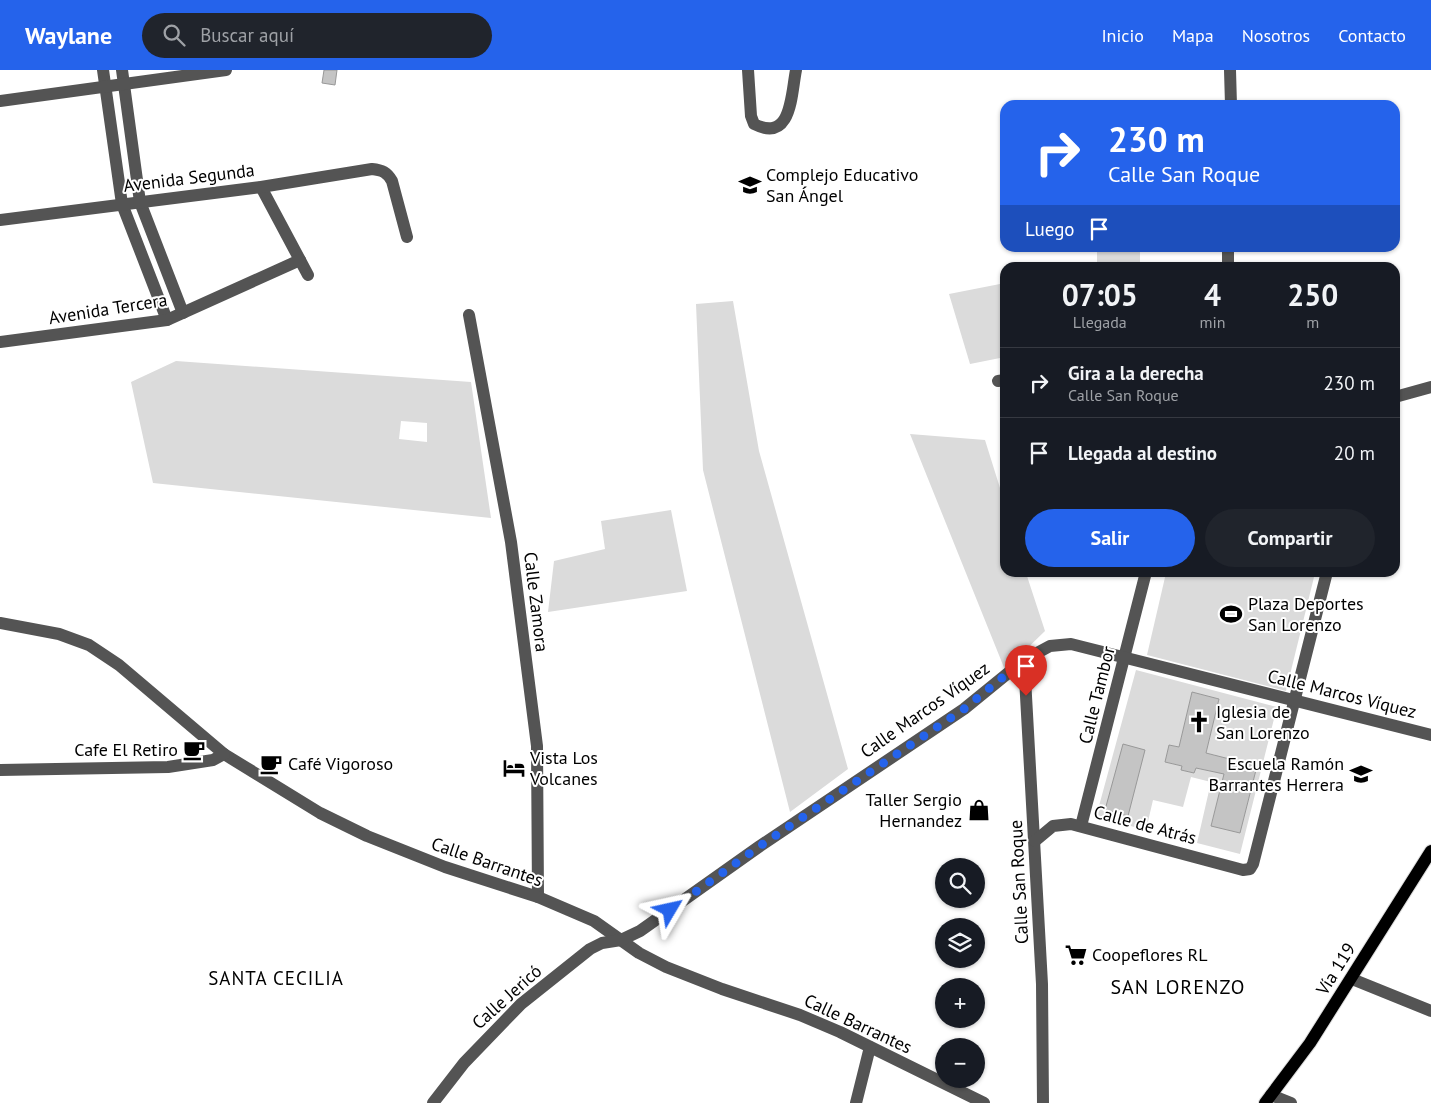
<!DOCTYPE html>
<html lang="es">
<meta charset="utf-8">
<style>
body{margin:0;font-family:"PT Sans",sans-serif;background:#20242c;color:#f1f3f6;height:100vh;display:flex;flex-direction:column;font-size:19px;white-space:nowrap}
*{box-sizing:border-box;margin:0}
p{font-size:16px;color:#9ea1a6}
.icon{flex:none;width:28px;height:28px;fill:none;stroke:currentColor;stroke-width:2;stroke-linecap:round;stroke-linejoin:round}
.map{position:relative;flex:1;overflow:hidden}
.drawer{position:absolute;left:1000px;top:192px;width:400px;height:315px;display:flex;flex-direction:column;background:#171b24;border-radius:15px;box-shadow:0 1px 4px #0004}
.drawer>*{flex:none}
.banner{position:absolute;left:1000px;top:30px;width:400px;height:152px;border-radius:15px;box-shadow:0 1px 4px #0004;background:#2563eb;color:#fff;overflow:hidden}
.controls{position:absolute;left:935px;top:788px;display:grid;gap:10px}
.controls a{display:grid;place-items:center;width:50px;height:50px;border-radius:50%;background:#171b24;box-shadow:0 1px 4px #0004;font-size:25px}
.pin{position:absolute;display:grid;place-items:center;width:42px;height:42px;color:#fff;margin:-51px -21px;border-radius:50% 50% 50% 0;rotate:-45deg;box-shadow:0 0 5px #0007}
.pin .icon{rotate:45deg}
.me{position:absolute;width:55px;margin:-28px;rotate:54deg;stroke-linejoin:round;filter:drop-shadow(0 0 4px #0008)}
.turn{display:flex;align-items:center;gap:18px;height:105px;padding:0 25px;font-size:22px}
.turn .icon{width:65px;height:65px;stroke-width:2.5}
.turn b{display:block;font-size:35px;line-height:42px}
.then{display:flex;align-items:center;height:48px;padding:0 25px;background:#0003;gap:10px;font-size:19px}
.eta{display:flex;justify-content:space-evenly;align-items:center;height:85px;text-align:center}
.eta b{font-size:30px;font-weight:800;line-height:35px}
.primary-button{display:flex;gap:10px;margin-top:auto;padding:10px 25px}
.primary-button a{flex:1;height:58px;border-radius:30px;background:#2563eb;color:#fff;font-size:20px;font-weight:800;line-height:58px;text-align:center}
.primary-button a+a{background:#20242c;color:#f1f3f6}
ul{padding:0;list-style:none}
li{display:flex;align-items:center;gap:15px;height:70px;padding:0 25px;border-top:1px solid #363941}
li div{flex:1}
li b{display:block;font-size:19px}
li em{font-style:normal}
header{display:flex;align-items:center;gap:30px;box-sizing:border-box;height:70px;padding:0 25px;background:#2563eb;color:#fff}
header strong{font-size:24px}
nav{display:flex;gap:28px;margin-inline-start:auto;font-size:18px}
.search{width:350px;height:45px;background:#20242c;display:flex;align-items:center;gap:12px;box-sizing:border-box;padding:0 18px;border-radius:28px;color:#9ea1a6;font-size:19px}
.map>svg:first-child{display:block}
.green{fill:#dbdbdb;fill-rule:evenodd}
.building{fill:#c4c4c4;stroke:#989898}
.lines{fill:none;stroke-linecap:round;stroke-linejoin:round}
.major-casing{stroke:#dbdbdb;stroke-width:14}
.minor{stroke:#545454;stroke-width:12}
.major{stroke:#000;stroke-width:12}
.route{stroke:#2563eb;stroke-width:9;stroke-dasharray:0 16.2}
.labels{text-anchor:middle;stroke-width:4;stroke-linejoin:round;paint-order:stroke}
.poi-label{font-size:18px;fill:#000;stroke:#fff;text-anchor:start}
.street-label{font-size:18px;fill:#000;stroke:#fff}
.neighbourhood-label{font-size:19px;letter-spacing:1px;fill:#000;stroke:#fff}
.quarter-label{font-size:20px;letter-spacing:1px;fill:#000;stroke:#fff}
</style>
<header>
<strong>Waylane</strong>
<div class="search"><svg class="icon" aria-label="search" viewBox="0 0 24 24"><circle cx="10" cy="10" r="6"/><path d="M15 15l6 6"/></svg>Buscar aquí</div>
<nav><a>Inicio</a><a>Mapa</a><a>Nosotros</a><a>Contacto</a></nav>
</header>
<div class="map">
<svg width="1431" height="1033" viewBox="0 0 1431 1033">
<rect width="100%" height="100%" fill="#fff"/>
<g class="green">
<path d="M1097,178H1140V197H1079L1097,194Z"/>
<path d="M1005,213V287L970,294L949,224Z"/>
<path d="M733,231L759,381L848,699L790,742L703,400L696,234Z"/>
<path d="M176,291L471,312L491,448L153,413L131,312ZM401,351L427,353V372L399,369Z"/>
<path d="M910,364L985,370L1005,434V502L1026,503L1045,561L1005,600Z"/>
<path d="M671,440L687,521L548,542L554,491L605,479L601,451Z"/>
<path d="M1166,503H1315L1286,621L1147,585Z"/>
<path d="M1136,600L1277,637L1240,784L1197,773L1211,712L1191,707L1183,737L1153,730L1146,760L1096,747ZM1192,622L1219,629L1206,683L1215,685L1211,701L1196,698L1194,703L1181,700L1182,696L1165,692L1169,675L1179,677ZM1228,689L1257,696L1240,763L1211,755Z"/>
</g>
<g class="building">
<path d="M324,0H337L335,15L322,13Z"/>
<path d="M1192,622L1219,629L1206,683L1257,696L1240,763L1211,756L1224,704L1196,698L1194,703L1181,700L1182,696L1165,692L1169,675L1179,677Z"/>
<path d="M1123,674L1145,680L1128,746L1105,740Z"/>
</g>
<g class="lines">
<g class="major-casing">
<path id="major" d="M1265,1033L1310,973L1431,781"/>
</g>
<g class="minor">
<path d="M103,0L122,134L167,250"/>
<path d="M122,0L140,132L183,243"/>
<path d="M748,0L751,46L754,54C792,73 791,25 796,0"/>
<path d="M1230,0L1231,35"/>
<path d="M0,31L226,0"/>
<path d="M261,117L308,205"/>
<path d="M0,150L261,117L372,99C382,100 387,102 392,111L407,167"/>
<path d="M1228,198V178"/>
<path d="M469,245L511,472L537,676L538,827"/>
<path d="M0,272L167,250L300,190"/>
<path d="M998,311L1005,310"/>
<path d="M1395,327L1431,317"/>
<path d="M0,553L59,564L89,575L119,595L224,684L320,743L367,766L445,797L538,827L594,851L639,883L666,897L722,919L800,945L840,962L984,1033"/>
<path d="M1024,590L1042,914L1043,1033"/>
<path d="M0,700L168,697L213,690L224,684"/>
<path d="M1081,756L1146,502"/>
<path d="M1035,771L1053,756L1071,754L1243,800L1250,799L1253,794L1327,502"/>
<path d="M1352,909L1431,941"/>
<path d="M1271,1025L1291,1033"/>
<path d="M433,1033L464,993L521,934L590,879L602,873L621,870L640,861L760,776L964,639L1024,590L1050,576L1071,574L1431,665"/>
<path d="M856,1033L870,977"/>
</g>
<use href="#major" class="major"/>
</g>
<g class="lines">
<path class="route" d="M670,840L760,776L964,639L1024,590L1026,626"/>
</g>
<defs>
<g id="school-bare" transform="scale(1.725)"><path d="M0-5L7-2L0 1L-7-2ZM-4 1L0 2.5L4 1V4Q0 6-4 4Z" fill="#000" stroke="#fff" stroke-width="2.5" paint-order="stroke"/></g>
<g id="stadium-bare" transform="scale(1.725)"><path d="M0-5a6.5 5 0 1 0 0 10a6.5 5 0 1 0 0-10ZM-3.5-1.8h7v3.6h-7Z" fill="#000" stroke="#fff" stroke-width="2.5" paint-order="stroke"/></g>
<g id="church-bare" transform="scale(1.725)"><path d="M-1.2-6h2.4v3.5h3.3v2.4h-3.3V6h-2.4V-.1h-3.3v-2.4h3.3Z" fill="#000" stroke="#fff" stroke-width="2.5" paint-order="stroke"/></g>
<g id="cafe-bare" transform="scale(1.725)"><path d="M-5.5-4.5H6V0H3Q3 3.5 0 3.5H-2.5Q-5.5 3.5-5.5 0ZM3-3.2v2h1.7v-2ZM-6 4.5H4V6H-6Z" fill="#000" stroke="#fff" stroke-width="2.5" paint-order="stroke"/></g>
<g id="hotel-bare" transform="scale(1.725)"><path d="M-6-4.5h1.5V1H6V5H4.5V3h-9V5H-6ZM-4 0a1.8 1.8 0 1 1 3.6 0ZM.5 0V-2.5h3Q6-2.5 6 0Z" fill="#000" stroke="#fff" stroke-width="2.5" paint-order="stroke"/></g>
<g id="shop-bare" transform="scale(1.725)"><path d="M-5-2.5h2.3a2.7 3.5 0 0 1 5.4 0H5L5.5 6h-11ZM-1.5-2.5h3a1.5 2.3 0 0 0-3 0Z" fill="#000" stroke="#fff" stroke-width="2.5" paint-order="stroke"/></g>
<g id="supermarket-bare" transform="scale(1.725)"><path d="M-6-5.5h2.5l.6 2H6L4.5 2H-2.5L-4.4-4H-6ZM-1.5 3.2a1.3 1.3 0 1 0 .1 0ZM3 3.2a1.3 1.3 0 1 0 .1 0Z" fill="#000" stroke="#fff" stroke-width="2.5" paint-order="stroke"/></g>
</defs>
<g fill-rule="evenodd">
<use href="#school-bare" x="750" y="115"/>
<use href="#stadium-bare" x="1231" y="544"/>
<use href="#church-bare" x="1199" y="652"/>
<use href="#cafe-bare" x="194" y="680"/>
<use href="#cafe-bare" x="271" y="694"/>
<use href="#hotel-bare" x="514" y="698"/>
<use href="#school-bare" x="1361" y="704"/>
<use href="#shop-bare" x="979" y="740"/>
<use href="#supermarket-bare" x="1076" y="885"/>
</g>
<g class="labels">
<g class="poi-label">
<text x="766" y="111">Complejo Educativo<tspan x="766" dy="21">San Ángel</tspan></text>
<text x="1248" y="540">Plaza Deportes<tspan x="1248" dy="21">San Lorenzo</tspan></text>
<text x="1216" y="648">Iglesia de<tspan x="1216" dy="21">San Lorenzo</tspan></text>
<text x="178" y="686" text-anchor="end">Cafe El Retiro</text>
<text x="530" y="694">Vista Los<tspan x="530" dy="21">Volcanes</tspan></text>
<text x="288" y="700">Café Vigoroso</text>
<text x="1344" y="700" text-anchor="end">Escuela Ramón<tspan x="1344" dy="21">Barrantes Herrera</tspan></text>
<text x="962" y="736" text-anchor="end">Taller Sergio<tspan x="962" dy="21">Hernandez</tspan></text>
<text x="1092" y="891">Coopeflores RL</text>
</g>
<g class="street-label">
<text transform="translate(189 108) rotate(-7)" y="6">Avenida Segunda</text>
<text transform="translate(108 239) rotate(-9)" y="6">Avenida Tercera</text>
<text transform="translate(536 532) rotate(83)" y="6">Calle Zamora</text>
<text transform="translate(1342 624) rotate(14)" y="6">Calle Marcos Víquez</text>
<text transform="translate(1097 625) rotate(-76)" y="6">Calle Tambor</text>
<text transform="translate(925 640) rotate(-35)" y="6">Calle Marcos Víquez</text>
<text transform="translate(1145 755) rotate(15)" y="6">Calle de Atrás</text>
<text transform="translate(487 792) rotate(19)" y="6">Calle Barrantes</text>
<text transform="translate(1019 812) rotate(-93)" y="6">Calle San Roque</text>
<text transform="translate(1336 899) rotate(-58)" y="6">Vía 119</text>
<text transform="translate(507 927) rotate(-42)" y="6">Calle Jericó</text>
<text transform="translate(858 954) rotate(25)" y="6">Calle Barrantes</text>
</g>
<g class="neighbourhood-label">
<text x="276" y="915">SANTA CECILIA</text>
</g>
<g class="quarter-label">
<text x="1178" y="924">SAN LORENZO</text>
</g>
</g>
</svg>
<div class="controls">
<a><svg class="icon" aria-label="search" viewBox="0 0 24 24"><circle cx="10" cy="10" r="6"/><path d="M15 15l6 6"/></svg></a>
<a><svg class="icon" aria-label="layers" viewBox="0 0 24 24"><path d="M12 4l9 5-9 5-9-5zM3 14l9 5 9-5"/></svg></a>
<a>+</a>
<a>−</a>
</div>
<div class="pin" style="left:1026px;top:626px;background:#d93025"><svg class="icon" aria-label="arrive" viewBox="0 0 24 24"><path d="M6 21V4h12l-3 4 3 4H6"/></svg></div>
<svg class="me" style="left:670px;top:840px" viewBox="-20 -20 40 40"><path d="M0-17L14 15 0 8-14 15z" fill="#2563eb" stroke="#fff" stroke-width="4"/></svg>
<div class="banner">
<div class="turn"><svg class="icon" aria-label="right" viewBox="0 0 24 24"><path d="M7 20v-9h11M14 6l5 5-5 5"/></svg><div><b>230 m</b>Calle San Roque</div></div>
<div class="then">Luego<svg class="icon" aria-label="arrive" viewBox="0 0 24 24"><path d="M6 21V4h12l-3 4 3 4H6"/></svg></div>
</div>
<section class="drawer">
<div class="eta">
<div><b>07:05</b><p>Llegada</p></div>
<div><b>4</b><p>min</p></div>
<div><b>250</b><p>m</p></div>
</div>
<ul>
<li><svg class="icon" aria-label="right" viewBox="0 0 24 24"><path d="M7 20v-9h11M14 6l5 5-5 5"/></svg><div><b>Gira a la derecha</b><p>Calle San Roque</p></div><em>230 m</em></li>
<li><svg class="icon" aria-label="arrive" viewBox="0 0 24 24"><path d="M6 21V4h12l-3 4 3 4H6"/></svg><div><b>Llegada al destino</b></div><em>20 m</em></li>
</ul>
<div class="primary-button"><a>Salir</a><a>Compartir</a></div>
</section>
</div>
